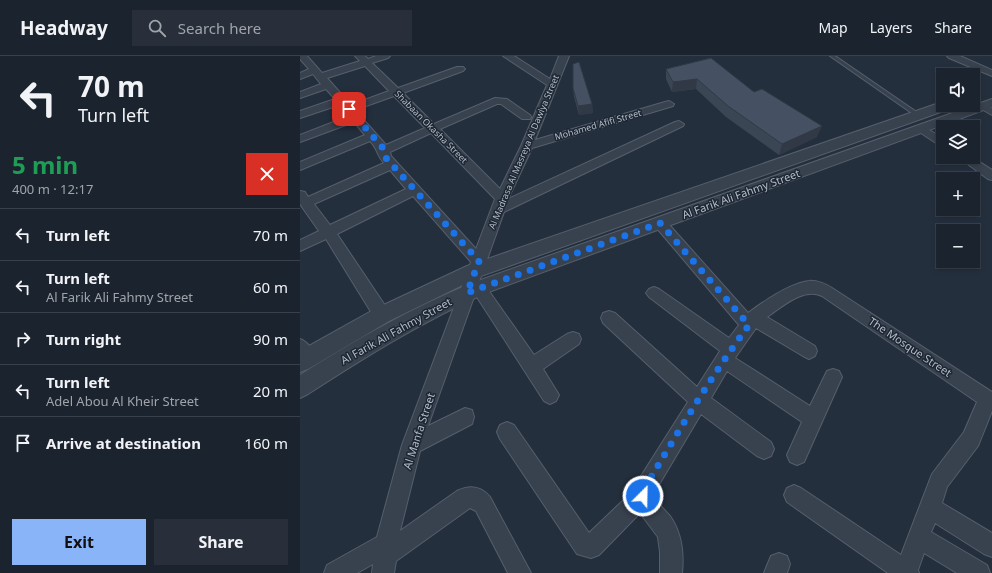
<!DOCTYPE html>
<meta charset="utf-8">
<style>
body{margin:0;font-family:"Noto Sans",sans-serif;background:#282f3a;color:#f1f3f6;height:100vh;display:flex;flex-direction:column;font-size:15px;white-space:nowrap}
*{box-sizing:border-box;margin:0}
p{font-size:13px;color:#a0a4aa}
.icon{flex:none;width:22px;height:22px;fill:none;stroke:currentColor;stroke-width:2;stroke-linecap:round;stroke-linejoin:round}
.map{position:relative;flex:1;overflow:hidden}
.details{display:flex;flex-direction:column;background:#1b232e;width:300px}
.details>*{flex:none}
.banner{background:#1b232e;color:#f1f3f6;overflow:hidden}
.buttons{position:absolute;left:636px;top:12px;display:grid;gap:8px}
.buttons a{display:grid;place-items:center;width:44px;height:44px;border-radius:0px;background:#1b232e;box-shadow:0 2px 6px #0003,0 0 0 1px #39404a;font-size:20px}
.pin{position:absolute;display:grid;place-items:center;width:34px;height:34px;color:#fff;margin:-17px;border-radius:8px;box-shadow:0 2px 6px #0006}
.me{position:absolute;width:44px;margin:-22px;rotate:23deg;stroke-linejoin:round;filter:drop-shadow(0 0 3px #0008)}
.turn{display:flex;align-items:center;gap:14px;height:84px;padding:0 12px;font-size:18px}
.turn .icon{width:52px;height:52px;stroke-width:2.5}
.turn b{display:block;font-size:28px;line-height:34px}
.round{display:grid;place-items:center;flex:none;width:42px;height:42px;border-radius:0px;background:#282f3a}
.summary{display:flex;align-items:center;justify-content:space-between;height:68px;padding:0 12px}
h1{font-size:24px;font-weight:700;line-height:30px;color:#1e9e55}
.cta{display:flex;gap:8px;margin-top:auto;padding:8px 12px}
.cta a{flex:1;height:46px;border-radius:0px;background:#8ab4f8;color:#111;font-size:16px;font-weight:700;line-height:46px;text-align:center}
.cta a+a{background:#282f3a;color:#f1f3f6}
ul{padding:0;list-style:none}
li{display:flex;align-items:center;gap:12px;height:52px;padding:0 12px;border-top:1px solid #39404a}
li div{flex:1}
li b{display:block;font-size:15px}
li em{font-style:normal}
header{display:flex;align-items:center;gap:24px;box-sizing:border-box;height:56px;padding:0 20px;background:#1b232e;border-bottom:1px solid #39404a}
header strong{font-size:19px}
nav{display:flex;gap:22px;margin-inline-start:auto;font-size:14px}
.search{width:280px;height:36px;background:#282f3a;display:flex;align-items:center;gap:10px;box-sizing:border-box;padding:0 14px;border-radius:0px;color:#a0a4aa;font-size:15px}
main{display:flex;flex:1;min-height:0}
.map>svg:first-child{display:block}
.lines{fill:none;stroke-linecap:round;stroke-linejoin:round}
.service-casing{stroke:#565f6c;stroke-width:2}
.minor-casing{stroke:#565f6c;stroke-width:2}
.tertiary-casing{stroke:#565f6c;stroke-width:2}
.service{fill:#38414e;fill-rule:evenodd}
.minor{fill:#38414e;fill-rule:evenodd}
.tertiary{fill:#38414e;fill-rule:evenodd}
.wall{fill:#3b4654}
.shaded-wall{fill:#303945}
.building{fill:#455162;stroke:#303945}
.route{stroke:#1a73e8;stroke-width:7;stroke-dasharray:0 12.6}
.labels{text-anchor:middle;stroke-width:3;stroke-linejoin:round;paint-order:stroke}
.far-street-label{font-size:9px;fill:#b4bcc9;stroke:#1d2633}
.street-label{font-size:11px;fill:#b4bcc9;stroke:#1d2633}
</style>
<header>
<strong>Headway</strong>
<div class="search"><svg class="icon" aria-label="search" viewBox="0 0 24 24"><circle cx="10" cy="10" r="6"/><path d="M15 15l6 6"/></svg>Search here</div>
<nav><a>Map</a><a>Layers</a><a>Share</a></nav>
</header>
<main>
<section class="details">
<div class="banner">
<div class="turn"><svg class="icon" aria-label="left" viewBox="0 0 24 24"><path d="M17 20v-9H6M10 6l-5 5 5 5"/></svg><div><b>70 m</b>Turn left</div></div>
</div>
<div class="summary"><div><h1>5 min</h1><p>400 m · 12:17</p></div><a class="round" style="background:#d93025;color:#fff"><svg class="icon" aria-label="close" viewBox="0 0 24 24"><path d="M6 6l12 12M18 6L6 18"/></svg></a></div>
<ul>
<li><svg class="icon" aria-label="left" viewBox="0 0 24 24"><path d="M17 20v-9H6M10 6l-5 5 5 5"/></svg><div><b>Turn left</b></div><em>70 m</em></li>
<li><svg class="icon" aria-label="left" viewBox="0 0 24 24"><path d="M17 20v-9H6M10 6l-5 5 5 5"/></svg><div><b>Turn left</b><p>Al Farik Ali Fahmy Street</p></div><em>60 m</em></li>
<li><svg class="icon" aria-label="right" viewBox="0 0 24 24"><path d="M7 20v-9h11M14 6l5 5-5 5"/></svg><div><b>Turn right</b></div><em>90 m</em></li>
<li><svg class="icon" aria-label="left" viewBox="0 0 24 24"><path d="M17 20v-9H6M10 6l-5 5 5 5"/></svg><div><b>Turn left</b><p>Adel Abou Al Kheir Street</p></div><em>20 m</em></li>
<li><svg class="icon" aria-label="arrive" viewBox="0 0 24 24"><path d="M6 21V4h12l-3 4 3 4H6"/></svg><div><b>Arrive at destination</b></div><em>160 m</em></li>
</ul>
<div class="cta"><a>Exit</a><a>Share</a></div>
</section>
<div class="map">
<svg width="692" height="517" viewBox="0 0 692 517">
<rect width="100%" height="100%" fill="#242f3e"/>
<g class="lines">
<g class="service-casing">
<path id="service" d="M530,0H535L621,59L616,60Z"/>
</g>
<g class="minor-casing">
<g id="minor">
<path d="M0,0H7L22,17L60,5L55,0H65L68,3L76,0H90L88,2L72,7L98,32L157,11H163L165,13L163,15L103,37L134,68L195,42L207,43L230,59L231,61L230,63H222L201,48H197L140,73L200,133L221,90L247,29L203,0H214L250,23L259,0H269L235,84L365,46L369,45L374,48L373,50L232,92L208,143L375,66L379,65L384,68L383,70L204,156L179,226L184,228L234,299L267,278L273,276L279,278L281,283L279,288L243,313L259,339L256,345L250,348L244,345L175,238L128,370L165,352L172,354L174,361L172,368L120,395L100,475L157,435C169,429 181,430 190,441L231,517H208L176,455L170,452L96,505L94,517H72L73,508L57,517H24L27,509L77,481L102,389L171,206L113,140L37,178L88,254L90,259L88,264L82,266L76,264L26,183L0,195V184L19,175L0,148V135L5,136L8,141L84,107C77,100 78,93 70,85L0,114V106L65,79L54,66L0,86V79L49,60L39,49L0,62V55L35,43L26,33L0,42V36L21,28L13,18L0,23V17L9,13L0,3ZM65,10L89,35L51,49L27,22ZM94,40L125,72L86,89L55,54ZM131,77L195,143L176,193L91,100L90,96ZM90,114L106,133L30,169L14,148Z"/>
<path d="M647,0H660L692,14V20L649,2Z"/>
<path d="M683,48L692,52V59L678,51L679,49Z"/>
<path d="M622,70L643,82V90L639,89L618,75L616,73Z"/>
<path d="M658,101H672L692,114V124L688,123Z"/>
<path d="M360,162L365,164L448,257C463,246 490,227 509,225C516,224 526,228 532,232L692,336V355L678,390L647,431L642,447L692,477V501L684,498L635,467L631,476L687,509L690,517H657L624,497L618,514L619,517H588L487,446L484,439L487,432L494,429L501,432L601,499L632,418L664,376L677,346L522,240C503,231 482,251 467,261L515,290L517,295L515,300L509,303L503,300L456,272L435,302L510,350L527,315L533,313L539,315L542,321L504,406L497,409L490,406L487,399L502,366L427,315L411,342L471,386L474,393L471,400L464,403L457,400L401,358L354,437C355,446 364,453 370,460C382,477 384,497 382,517H360V496L358,481L340,457L299,499L291,502L277,498L200,383L197,376L200,369L207,366L214,369L289,477L333,435L336,428L388,346L303,267L301,262L303,257L309,255L315,257L397,331L420,295L349,241L346,237L349,233L354,231L359,233L429,282L439,269L355,170L353,167L355,164Z"/>
<path d="M0,283C8,286 12,293 16,301L13,306L7,309L0,305Z"/>
<path d="M479,497L487,500L490,508L487,517H464L471,500Z"/>
</g>
</g>
<g class="tertiary-casing">
<g id="tertiary">
<path d="M692,43V51L186,237C123,265 65,301 8,338L0,342V319C55,284 112,252 172,227Z"/>
<path d="M642,46L643,49H653L652,52L181,220L89,265L8,313L0,316V295L75,253L167,210Z"/>
</g>
</g>
<use href="#service" class="service"/>
<use href="#minor" class="minor"/>
<use href="#tertiary" class="tertiary"/>
</g>
<g class="wall">
<path d="M366,13L454,36L517,81L479,99L426,61L396,33L372,36L366,23Z"/>
<path d="M273,32L292,48L293,57L279,59L274,41Z"/>
</g>
<g class="shaded-wall">
<path d="M397,23L396,33L372,36L373,26Z"/>
<path d="M292,48L293,57L279,59L278,50Z"/>
<path d="M522,70L517,81L479,99L482,88Z"/>
</g>
<g class="building">
<path d="M411,2L454,36L462,33L522,70L482,88L428,50L397,23L373,26L366,13Z"/>
<path d="M279,6L292,48L278,50L273,32V8Z"/>
</g>
<g class="lines">
<path class="route" d="M49,53L83,92L85,101L179,205L167,237L360,167L449,269C410,322 376,379 343,435V440"/>
</g>
<g class="labels">
<g class="far-street-label">
<text transform="translate(298 69) rotate(-16)" y="3">Mohamed Afifi Street</text>
<text transform="translate(131 71) rotate(45)" y="3">Shabaan Okasha Street</text>
<text transform="translate(224 96) rotate(-67)" y="3">Al Madrasa Al Masreya Al Dawlya Street</text>
</g>
<g class="street-label">
<text transform="translate(441 138) rotate(-20)" y="4">Al Farik Ali Fahmy Street</text>
<text transform="translate(96 275) rotate(-29)" y="4">Al Farik Ali Fahmy Street</text>
<text transform="translate(610 291) rotate(34)" y="4">The Mosque Street</text>
<text transform="translate(119 375) rotate(-72)" y="4">Al Manfa Street</text>
</g>
</g>
</svg>
<div class="buttons">
<a><svg class="icon" aria-label="sound" viewBox="0 0 24 24"><path d="M4 9h4l5-4v14l-5-4H4zM17 9q2 3 0 6"/></svg></a>
<a><svg class="icon" aria-label="layers" viewBox="0 0 24 24"><path d="M12 4l9 5-9 5-9-5zM3 14l9 5 9-5"/></svg></a>
<a>+</a>
<a>−</a>
</div>
<div class="pin" style="left:49px;top:53px;background:#d93025"><svg class="icon" aria-label="arrive" viewBox="0 0 24 24"><path d="M6 21V4h12l-3 4 3 4H6"/></svg></div>
<svg class="me" style="left:343px;top:440px" viewBox="-20 -20 40 40"><circle r="17" fill="#1a73e8" stroke="#fff" stroke-width="3"/><path d="M0-11L8 9 0 5-8 9z" fill="#fff"/></svg>
</div>
</main>
